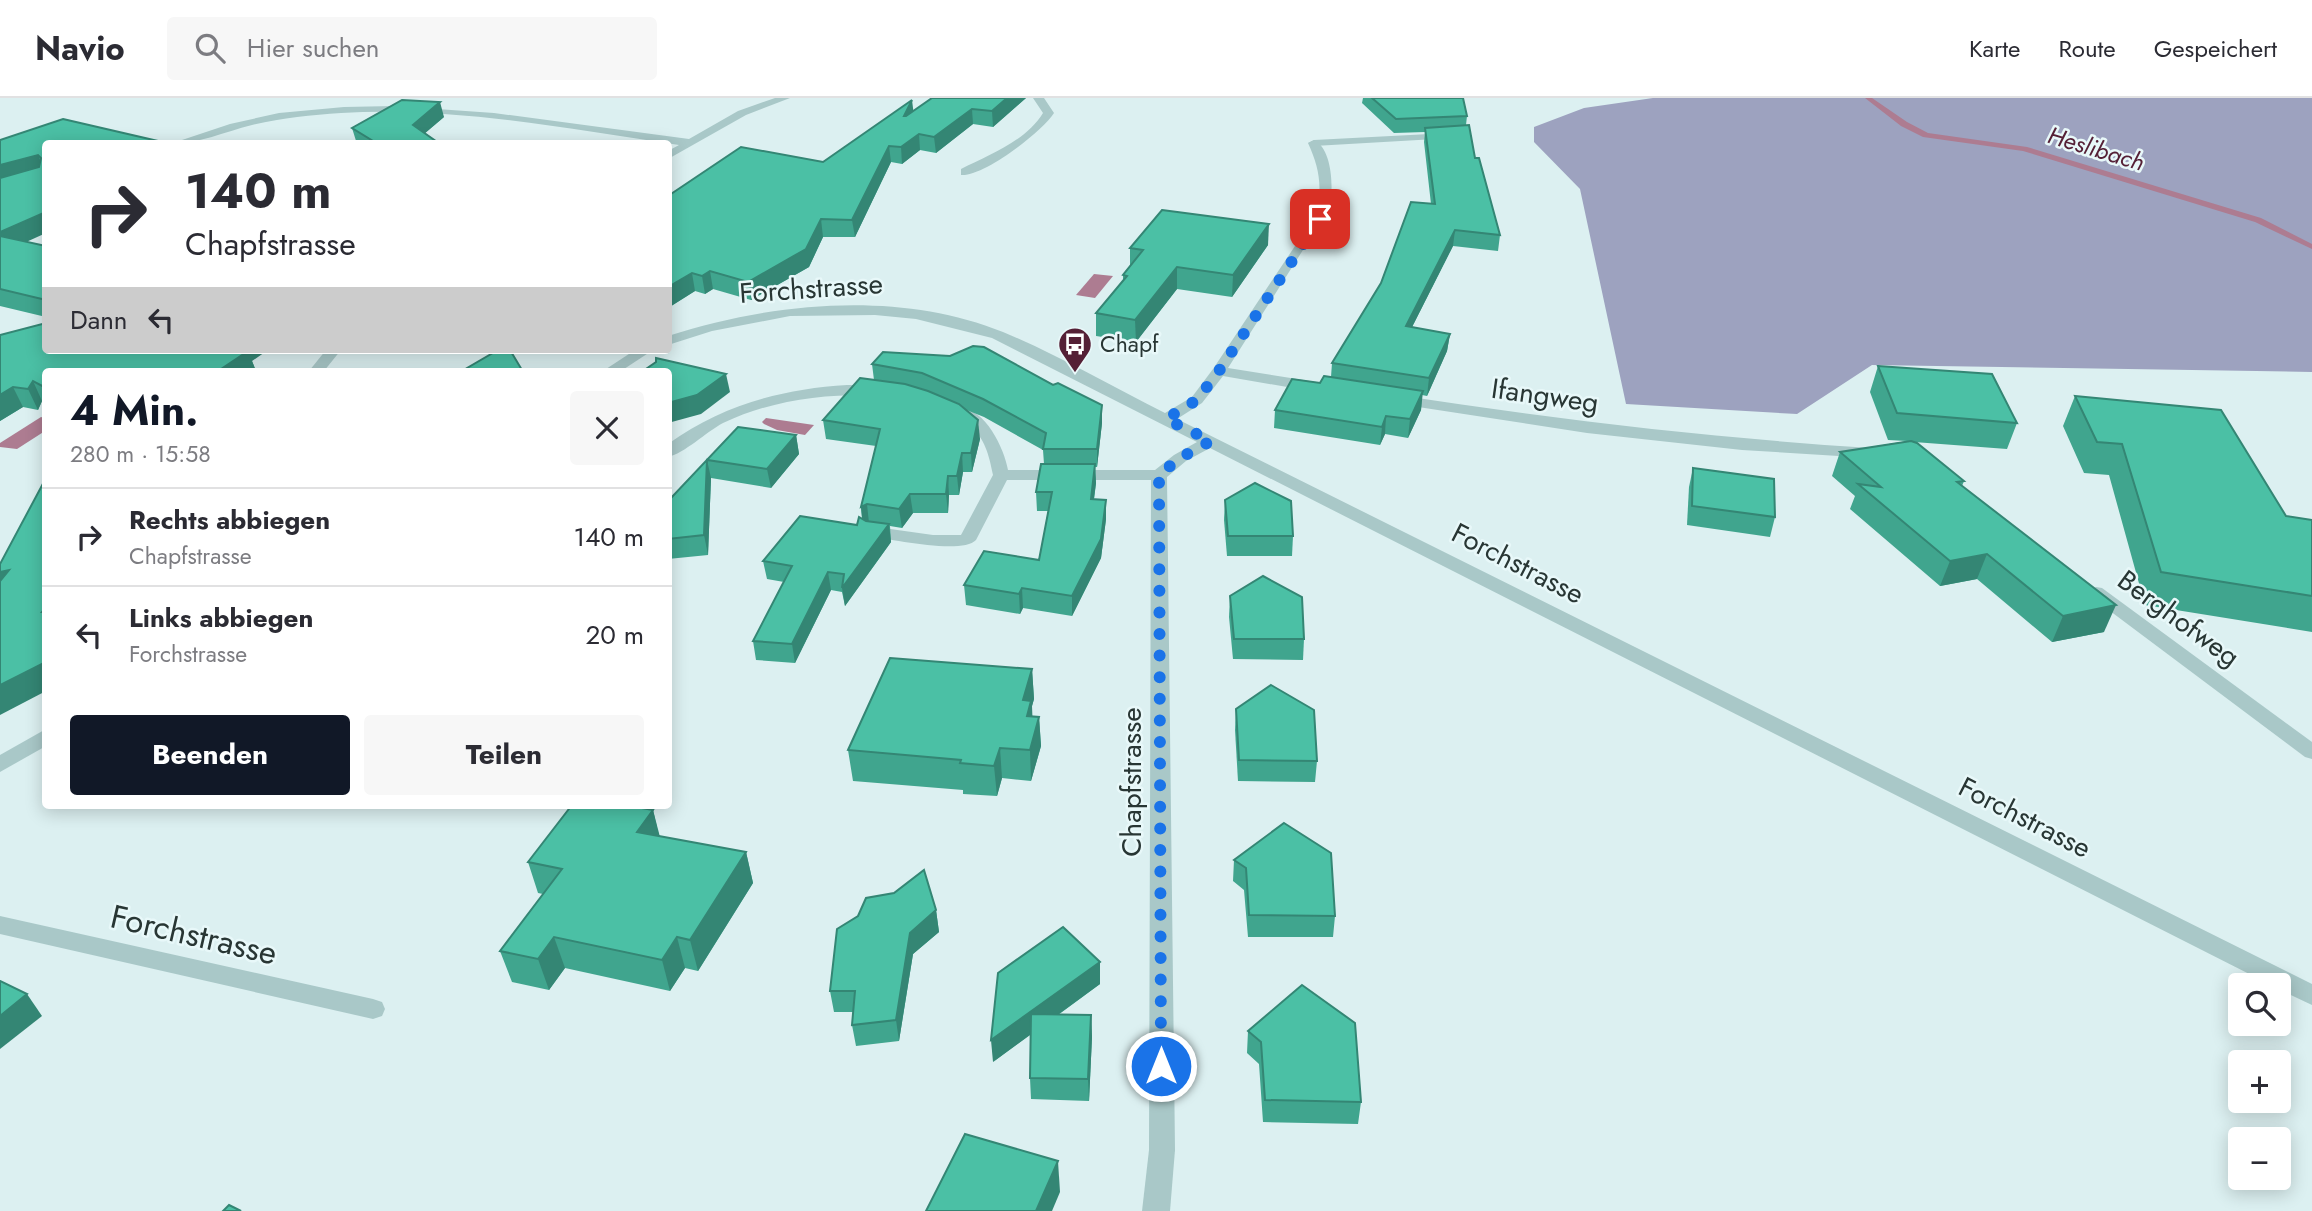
<!DOCTYPE html>
<html lang="de">
<meta charset="utf-8">
<style>
body{margin:0;font-family:Jost,sans-serif;background:#f7f7f7;color:#2b2b33;height:100vh;display:flex;flex-direction:column;font-size:26px;white-space:nowrap}
*{box-sizing:border-box;margin:0}
p{font-size:23px;color:#7c7c81}
.icon{flex:none;width:38px;height:38px;fill:none;stroke:currentColor;stroke-width:2;stroke-linecap:round;stroke-linejoin:round}
.map{position:relative;flex:1;overflow:hidden}
.details{position:absolute;left:42px;top:270px;width:630px;height:441px;display:flex;flex-direction:column;background:#fff;border-radius:7px;box-shadow:0 4px 18px #0003}
.details>*{flex:none}
.banner{position:absolute;left:42px;top:42px;width:630px;height:214px;border-radius:7px;box-shadow:0 4px 18px #0003;background:#fff;color:#2b2b33;overflow:hidden}
.fabs{position:absolute;left:2228px;top:875px;display:grid;gap:14px}
.fabs a{display:grid;place-items:center;width:63px;height:63px;border-radius:7px;background:#fff;box-shadow:0 4px 18px #0003;font-size:35px}
.pin{position:absolute;display:grid;place-items:center;width:60px;height:60px;color:#fff;margin:-30px;border-radius:14px;box-shadow:0 4px 10px #0006}
.me{position:absolute;width:77px;margin:-38px;rotate:0deg;stroke-linejoin:round;filter:drop-shadow(0 0 5px #0008)}
.turn{display:flex;align-items:center;gap:24px;height:147px;padding:0 28px;font-size:32px}
.turn .icon{width:91px;height:91px;stroke-width:2.5}
.turn b{display:block;font-size:49px;line-height:60px}
.then{display:flex;align-items:center;height:66px;padding:0 28px;background:#0003;gap:14px;font-size:26px}
.round{display:grid;place-items:center;flex:none;width:74px;height:74px;border-radius:7px;background:#f7f7f7}
.overview{display:flex;align-items:center;justify-content:space-between;height:119px;padding:0 28px}
h1{font-size:42px;font-weight:700;line-height:52px;color:#111827}
.primary-button{display:flex;gap:14px;margin-top:auto;padding:14px 28px}
.primary-button a{flex:1;height:80px;border-radius:7px;background:#111827;color:#fff;font-size:28px;font-weight:700;line-height:80px;text-align:center}
.primary-button a+a{background:#f7f7f7;color:#2b2b33}
ul{padding:0;list-style:none}
li{display:flex;align-items:center;gap:21px;height:98px;padding:0 28px;border-top:2px solid #e1e1e2}
li div{flex:1}
li b{display:block;font-size:26px}
li em{font-style:normal}
header{display:flex;align-items:center;gap:42px;box-sizing:border-box;height:98px;padding:0 35px;background:#fff;border-bottom:2px solid #e1e1e2}
header strong{font-size:33px}
nav{display:flex;gap:38px;margin-inline-start:auto;font-size:24px}
.search{width:490px;height:63px;background:#f7f7f7;display:flex;align-items:center;gap:18px;box-sizing:border-box;padding:0 24px;border-radius:7px;color:#7c7c81;font-size:26px}
.map>svg:first-child{display:block}
.green{fill:#9da2bf}
.water{fill:#ad7c91}
.lines{fill:none;stroke-linecap:round;stroke-linejoin:round}
.stream{fill:#ad7c91;fill-rule:evenodd}
.service{fill:#a9c8c8;fill-rule:evenodd}
.minor{fill:#a9c8c8;fill-rule:evenodd}
.wall{fill:#40a58e}
.shaded-wall{fill:#348674}
.building{fill:#4bc0a5;stroke:#348674;stroke-width:2}
.route{stroke:#1a73e8;stroke-width:12;stroke-dasharray:0 21.6}
.labels{text-anchor:middle;stroke-width:5;stroke-linejoin:round;paint-order:stroke}
.far-poi-label{font-size:23px;fill:#283634;stroke:#e8f8f9;text-anchor:start}
.far-water-label{font-size:24px;font-style:italic;fill:#552036;stroke:#e8f8f9}
.street-label{font-size:28px;fill:#283634;stroke:#e8f8f9}
.near-street-label{font-size:33px;fill:#283634;stroke:#e8f8f9}
</style>
<header>
<strong>Navio</strong>
<div class="search"><svg class="icon" aria-label="search" viewBox="0 0 24 24"><circle cx="10" cy="10" r="6"/><path d="M15 15l6 6"/></svg>Hier suchen</div>
<nav><a>Karte</a><a>Route</a><a>Gespeichert</a></nav>
</header>
<div class="map">
<svg width="2312" height="1113" viewBox="0 0 2312 1113">
<rect width="100%" height="100%" fill="#dcf0f1"/>
<path class="green" d="M1653,0H2312V274L1872,267L1797,316L1626,306L1580,91L1534,44V29L1584,10Z"/>
<g class="water">
<path d="M1094,176L1113,178L1095,200L1076,197Z"/>
<path d="M41,319L45,320V333L17,351L0,349V345Z"/>
<path d="M766,320L814,327L805,337L777,332L764,326L762,324Z"/>
</g>
<g class="lines">
<path class="stream" d="M1865,0H1872L1907,24L1928,35L2027,49L2261,120L2312,146V151L2255,124L2023,53L1923,39L1901,28Z"/>
<g class="service">
<path d="M1449,35L1453,36V40L1314,48L1308,45L1314,42Z"/>
<path d="M1162,1041L1171,1044L1175,1052L1170,1113H1142L1149,1052L1153,1044Z"/>
</g>
<g class="minor">
<path d="M775,0H790L746,17L668,61V53L679,47C568,31 454,8 341,15C311,17 281,20 252,27C224,34 198,46 170,46L230,26L279,15L344,9L394,8L494,15L689,41L738,13Z"/>
<path d="M1033,0H1044L1054,15C1042,34 983,79 961,77V71C989,57 1026,43 1043,15Z"/>
<path d="M1314,42C1333,51 1334,93 1329,111L1228,270L1316,284L1324,289L1316,294L1223,278L1202,305L1177,321L2312,886V907L2278,891V887H2271L1210,350L1186,363L1167,379L1175,1052L1171,1060L1162,1063L1153,1060L1149,1052L1151,382H1007L976,442C962,457 890,441 869,438L860,433L869,428L933,437H961L993,377C989,357 985,340 969,327C962,323 955,320 950,314L953,311C982,303 1004,349 1008,372H1155L1174,357L1197,344L992,240L916,221L875,217L790,218L712,233L668,247V238C773,204 899,192 1003,234C1058,257 1111,288 1165,315L1192,299L1213,271L1313,121C1324,94 1320,71 1308,45Z"/>
<path d="M326,252H341L324,273H309Z"/>
<path d="M635,252H653L621,273H603Z"/>
<path d="M847,287H875L883,292L875,297C822,296 772,302 723,325C706,334 685,355 668,359V346C722,307 782,291 847,287Z"/>
<path d="M1397,297C1555,321 1712,340 1871,350L1879,355L1871,360L1742,352L1587,335L1392,305L1389,302L1392,299Z"/>
<path d="M2096,489L2102,490L2312,644V661L2305,659L2090,498L2087,494Z"/>
<path d="M46,631V648L0,674V657Z"/>
<path d="M0,818L373,901L382,904L385,911L382,918L373,921L0,836Z"/>
</g>
</g>
<g class="wall">
<path d="M932,0H1026L993,29L973,26L936,55L920,52L902,66L891,64L855,139H823L809,169L751,202L713,191L705,196L695,193L668,210V98L823,64L913,13Z"/>
<path d="M1363,0H1463L1467,18L1466,27L1475,60L1500,137L1498,153L1453,148L1412,229L1450,236L1447,253L1427,298L1422,297L1421,312L1408,340L1385,336L1380,347L1274,330L1275,312L1331,279L1332,265L1431,106L1424,44L1425,34L1394,35L1362,5Z"/>
<path d="M444,19L425,35L440,46H357L352,30Z"/>
<path d="M63,21L27,144L46,148V219L0,208V42Z"/>
<path d="M1268,147L1232,199L1177,191L1136,244L1096,238V215L1123,183V177L1130,168V150Z"/>
<path d="M0,237L252,263L256,273H46V305L42,303L38,312L23,309L0,323Z"/>
<path d="M872,266L1053,287L1102,307V325L1097,369H1095L1096,385L1094,402L1106,421L1101,460L1072,518L1023,510L1020,516L966,507L964,487L1039,462L1048,413H1037L1036,394L1044,366L1043,352L984,319L964,311L980,341L972,374H963L959,397H949L948,415H913L902,430L890,428L891,444L845,508L842,494L831,492L795,565L756,562L753,543L784,484L767,481L763,463L857,427L862,421L861,409L876,348L826,341L823,322L874,282Z"/>
<path d="M1878,268L2017,325L2007,351L1914,344L1964,383L1962,388L2104,534L2052,544L1977,481L1940,488L1850,411L1855,398L1832,378L1840,354L1907,343L1888,342L1870,294Z"/>
<path d="M2075,298L2286,418L2312,422V534L2145,507L2109,377L2084,375L2063,328Z"/>
<path d="M738,329L796,337L799,356L771,390L711,380L708,457L668,461V400H671Z"/>
<path d="M1693,370L1775,419L1770,439L1687,427L1689,389Z"/>
<path d="M1225,402L1293,438L1292,458H1227L1224,422Z"/>
<path d="M1230,498L1304,541L1303,562L1233,561L1229,519Z"/>
<path d="M1032,571L1034,601L1032,608V618L1039,619L1041,648L1031,683L1002,680L997,698L963,696V692L853,683L848,652Z"/>
<path d="M1236,611L1317,663L1315,684L1238,683L1235,632Z"/>
<path d="M653,712L659,738L746,754L753,785L698,873L685,870L670,893L565,870L549,892L512,884L500,853L543,796L538,795L528,764Z"/>
<path d="M1234,762L1335,818L1333,839H1248L1244,792L1233,783Z"/>
<path d="M936,812L939,834L913,856L899,943L856,948L852,927L853,914H834L830,893L858,818Z"/>
<path d="M1100,864V886L1058,917H1091L1092,939L1089,1003L1031,1001L1030,980L1031,936L993,964Z"/>
<path d="M1248,933L1361,1004L1358,1026L1263,1024L1259,966L1247,955Z"/>
</g>
<g class="shaded-wall">
<path d="M1007,0H1026L993,29L992,13Z"/>
<path d="M912,2L914,18H904Z"/>
<path d="M440,4L444,19L417,42L413,27Z"/>
<path d="M972,11L973,26L936,55L934,39Z"/>
<path d="M919,36L920,52L902,66L901,49Z"/>
<path d="M889,48L891,64L855,139L852,122Z"/>
<path d="M38,57L45,74L0,87V67Z"/>
<path d="M46,114V135L2,155L0,151V134Z"/>
<path d="M821,121L823,139L809,169L751,202L748,184Z"/>
<path d="M1269,126L1268,147L1232,199L1233,177Z"/>
<path d="M1455,132L1453,148L1404,245L1406,228Z"/>
<path d="M1177,169V191L1136,244L1135,222Z"/>
<path d="M710,173L713,191L705,196L702,178Z"/>
<path d="M692,175L695,193L668,210V189Z"/>
<path d="M1450,236L1447,253L1427,298L1429,280Z"/>
<path d="M233,252H268L252,263L256,273H218Z"/>
<path d="M726,276L730,294L701,316L668,325V305Z"/>
<path d="M33,283L42,303L38,312L28,291Z"/>
<path d="M13,289L23,309L0,323V297Z"/>
<path d="M1423,293L1421,312L1408,340L1410,321Z"/>
<path d="M1102,307V325L1097,369V351Z"/>
<path d="M1386,318L1385,336L1380,347L1382,329Z"/>
<path d="M978,322L980,341L972,374L971,355Z"/>
<path d="M796,337L799,356L771,390L767,371Z"/>
<path d="M962,355L963,374L959,397L957,378Z"/>
<path d="M707,362L711,380L708,457L704,437Z"/>
<path d="M1095,366L1096,385L1091,421V401Z"/>
<path d="M948,378L949,397L948,415L946,396Z"/>
<path d="M910,396L913,415L902,430L899,411Z"/>
<path d="M1106,402V421L1101,460L1072,518V498Z"/>
<path d="M867,406L869,425L863,428L861,409Z"/>
<path d="M889,426L891,444L845,508L842,490Z"/>
<path d="M1987,456L1977,481L1940,488L1950,463Z"/>
<path d="M9,472L8,496L0,482V474Z"/>
<path d="M828,474L831,492L795,565L792,546Z"/>
<path d="M1022,490L1023,510L1020,516L1019,496Z"/>
<path d="M2116,507L2104,534L2052,544L2063,518Z"/>
<path d="M46,564V593L0,617V587Z"/>
<path d="M1032,571L1034,601L1032,608L1033,633L1023,602Z"/>
<path d="M1039,619L1041,648L1031,683L1030,652Z"/>
<path d="M1000,650L1002,680L997,698L994,668Z"/>
<path d="M653,712L661,743L637,734Z"/>
<path d="M746,754L753,785L698,873L690,842Z"/>
<path d="M936,812L939,834L913,856L899,943L896,922L910,835Z"/>
<path d="M554,839L565,870L549,892L538,861Z"/>
<path d="M677,839L685,870L670,893L662,862Z"/>
<path d="M1100,864V886L993,964L991,942Z"/>
<path d="M27,896L42,918L0,951V918Z"/>
<path d="M1091,917L1092,939L1089,1003L1088,981Z"/>
<path d="M1058,1063L1060,1094L1052,1113H1036Z"/>
</g>
<g class="building">
<path d="M932,0H1007L992,13L972,11L934,39L919,36L901,49L889,48L852,122L821,121L806,151L748,184L710,173L702,178L692,175L668,189V98L741,49L823,64L912,2L904,18H906Z"/>
<path d="M1372,0H1463L1467,18L1396,21Z"/>
<path d="M402,2L440,4L413,27L440,46H378L352,30Z"/>
<path d="M63,21L171,46H46V114L0,134V80L39,69L41,60L38,57L0,67V42Z"/>
<path d="M1469,27L1475,60H1479L1500,137L1455,132L1406,228L1450,236L1429,280L1332,265L1381,185L1411,104L1435,106L1425,30Z"/>
<path d="M1162,112L1269,126L1233,177L1177,169L1135,222L1096,215L1127,178L1123,177L1143,152L1130,150Z"/>
<path d="M0,138L46,148V202L0,191Z"/>
<path d="M46,225V252H240L248,253L218,273H46V290L33,283L28,291L13,289L0,297V237Z"/>
<path d="M973,248L984,249L1053,287L1058,285L1102,307L1097,351H1043L1046,335L983,301L922,275L872,266L883,254L950,258Z"/>
<path d="M498,252H510L522,272L520,273H462Z"/>
<path d="M656,260L726,276L697,297L668,305V273H643L656,264Z"/>
<path d="M1878,268L1992,276L2017,325L1897,315Z"/>
<path d="M1324,278L1423,293L1410,321L1386,318L1382,329L1275,312L1292,281L1320,285Z"/>
<path d="M860,280L905,286L928,293L959,306L978,322L971,355H962L957,378H948L946,396H910L899,411L867,406L861,409L880,331L823,322Z"/>
<path d="M2075,298L2221,312L2286,418L2312,422V498L2161,474L2122,346L2097,344Z"/>
<path d="M738,329L796,337L767,371L707,362L704,437L668,441V400H671Z"/>
<path d="M1911,343L1917,345L1964,383L1957,384L2116,507L2063,518L1987,456L1950,463L1858,386L1881,389L1840,354Z"/>
<path d="M1041,366H1095L1091,401L1106,402L1101,441L1072,498L1022,490L1019,496L964,487L984,453L1039,462L1052,394H1036Z"/>
<path d="M1693,370L1774,381L1775,419L1692,408Z"/>
<path d="M46,380V509L42,514H46V564L0,587V483L9,472L0,474V466Z"/>
<path d="M1255,385L1291,403L1293,438H1228L1225,402Z"/>
<path d="M800,418L857,427L859,419L866,423L889,426L842,490L844,476L828,474L792,546L753,543L792,468L763,463Z"/>
<path d="M1263,478L1302,499L1304,541H1234L1230,498Z"/>
<path d="M890,560L1032,571L1023,602L1031,603L1027,618L1039,619L1030,652L1000,650L994,668L960,665L961,662L848,652Z"/>
<path d="M1271,587L1314,612L1317,663L1239,662L1236,611Z"/>
<path d="M572,707H625L653,712L637,734L746,754L690,842L677,839L662,862L554,839L538,861L500,853L562,771L528,764Z"/>
<path d="M1284,725L1331,755L1335,818L1249,817L1246,770L1234,762Z"/>
<path d="M924,772L936,812L910,835L896,922L852,927L855,893H830L837,831L858,818L866,800L894,795Z"/>
<path d="M1063,829L1100,864L991,942L998,875Z"/>
<path d="M0,883L27,896L0,918Z"/>
<path d="M1302,887L1355,925L1361,1004L1265,1002L1261,944L1248,933Z"/>
<path d="M1031,916L1091,917L1088,981L1030,980Z"/>
<path d="M965,1036L1058,1063L1036,1113H926Z"/>
<path d="M229,1107L241,1113H223Z"/>
</g>
<g class="lines">
<path class="route" d="M1161,968L1159,377L1180,360L1211,343L1166,321L1197,302L1219,273L1320,121"/>
</g>
<defs>
<g id="bus-pin" transform="scale(1.75)"><path d="M0 17L-7.5 6A9.5 9.5 0 1 1 7.5 6Z" fill="#552036" stroke="#e8f8f9"/><path d="M-5-6H5V4H4V6H2V4H-2V6H-4V4H-5ZM-3.5-4V0h7V-4ZM-3.5 1.2v1.5H-2V1.2ZM2 1.2v1.5H3.5V1.2Z" fill="#fff"/></g>
</defs>
<g fill-rule="evenodd">
<use href="#bus-pin" x="1075" y="246"/>
</g>
<g class="labels">
<g class="far-poi-label">
<text x="1100" y="254">Chapf</text>
</g>
<g class="far-water-label">
<text transform="translate(2096 51) rotate(17)" y="8">Heslibach</text>
</g>
<g class="street-label">
<text transform="translate(811 190) rotate(-4)" y="10">Forchstrasse</text>
<text transform="translate(1545 297) rotate(8)" y="10">Ifangweg</text>
<text transform="translate(1518 465) rotate(27)" y="10">Forchstrasse</text>
<text transform="translate(2179 520) rotate(36)" y="10">Berghofweg</text>
<text transform="translate(1131 684) rotate(-90)" y="10">Chapfstrasse</text>
<text transform="translate(2025 719) rotate(27)" y="10">Forchstrasse</text>
</g>
<g class="near-street-label">
<text transform="translate(194 836) rotate(13)" y="12">Forchstrasse</text>
</g>
</g>
</svg>
<div class="fabs">
<a><svg class="icon" aria-label="search" viewBox="0 0 24 24"><circle cx="10" cy="10" r="6"/><path d="M15 15l6 6"/></svg></a>
<a>+</a>
<a>−</a>
</div>
<div class="pin" style="left:1320px;top:121px;background:#d93025"><svg class="icon" aria-label="arrive" viewBox="0 0 24 24"><path d="M6 21V4h12l-3 4 3 4H6"/></svg></div>
<svg class="me" style="left:1161px;top:968px" viewBox="-20 -20 40 40"><circle r="17" fill="#1a73e8" stroke="#fff" stroke-width="3"/><path d="M0-11L8 9 0 5-8 9z" fill="#fff"/></svg>
<div class="banner">
<div class="turn"><svg class="icon" aria-label="right" viewBox="0 0 24 24"><path d="M7 20v-9h11M14 6l5 5-5 5"/></svg><div><b>140 m</b>Chapfstrasse</div></div>
<div class="then">Dann<svg class="icon" aria-label="left" viewBox="0 0 24 24"><path d="M17 20v-9H6M10 6l-5 5 5 5"/></svg></div>
</div>
<section class="details">
<div class="overview"><div><h1>4 Min.</h1><p>280 m · 15:58</p></div><a class="round"><svg class="icon" aria-label="close" viewBox="0 0 24 24"><path d="M6 6l12 12M18 6L6 18"/></svg></a></div>
<ul>
<li><svg class="icon" aria-label="right" viewBox="0 0 24 24"><path d="M7 20v-9h11M14 6l5 5-5 5"/></svg><div><b>Rechts abbiegen</b><p>Chapfstrasse</p></div><em>140 m</em></li>
<li><svg class="icon" aria-label="left" viewBox="0 0 24 24"><path d="M17 20v-9H6M10 6l-5 5 5 5"/></svg><div><b>Links abbiegen</b><p>Forchstrasse</p></div><em>20 m</em></li>
</ul>
<div class="primary-button"><a>Beenden</a><a>Teilen</a></div>
</section>
</div>
